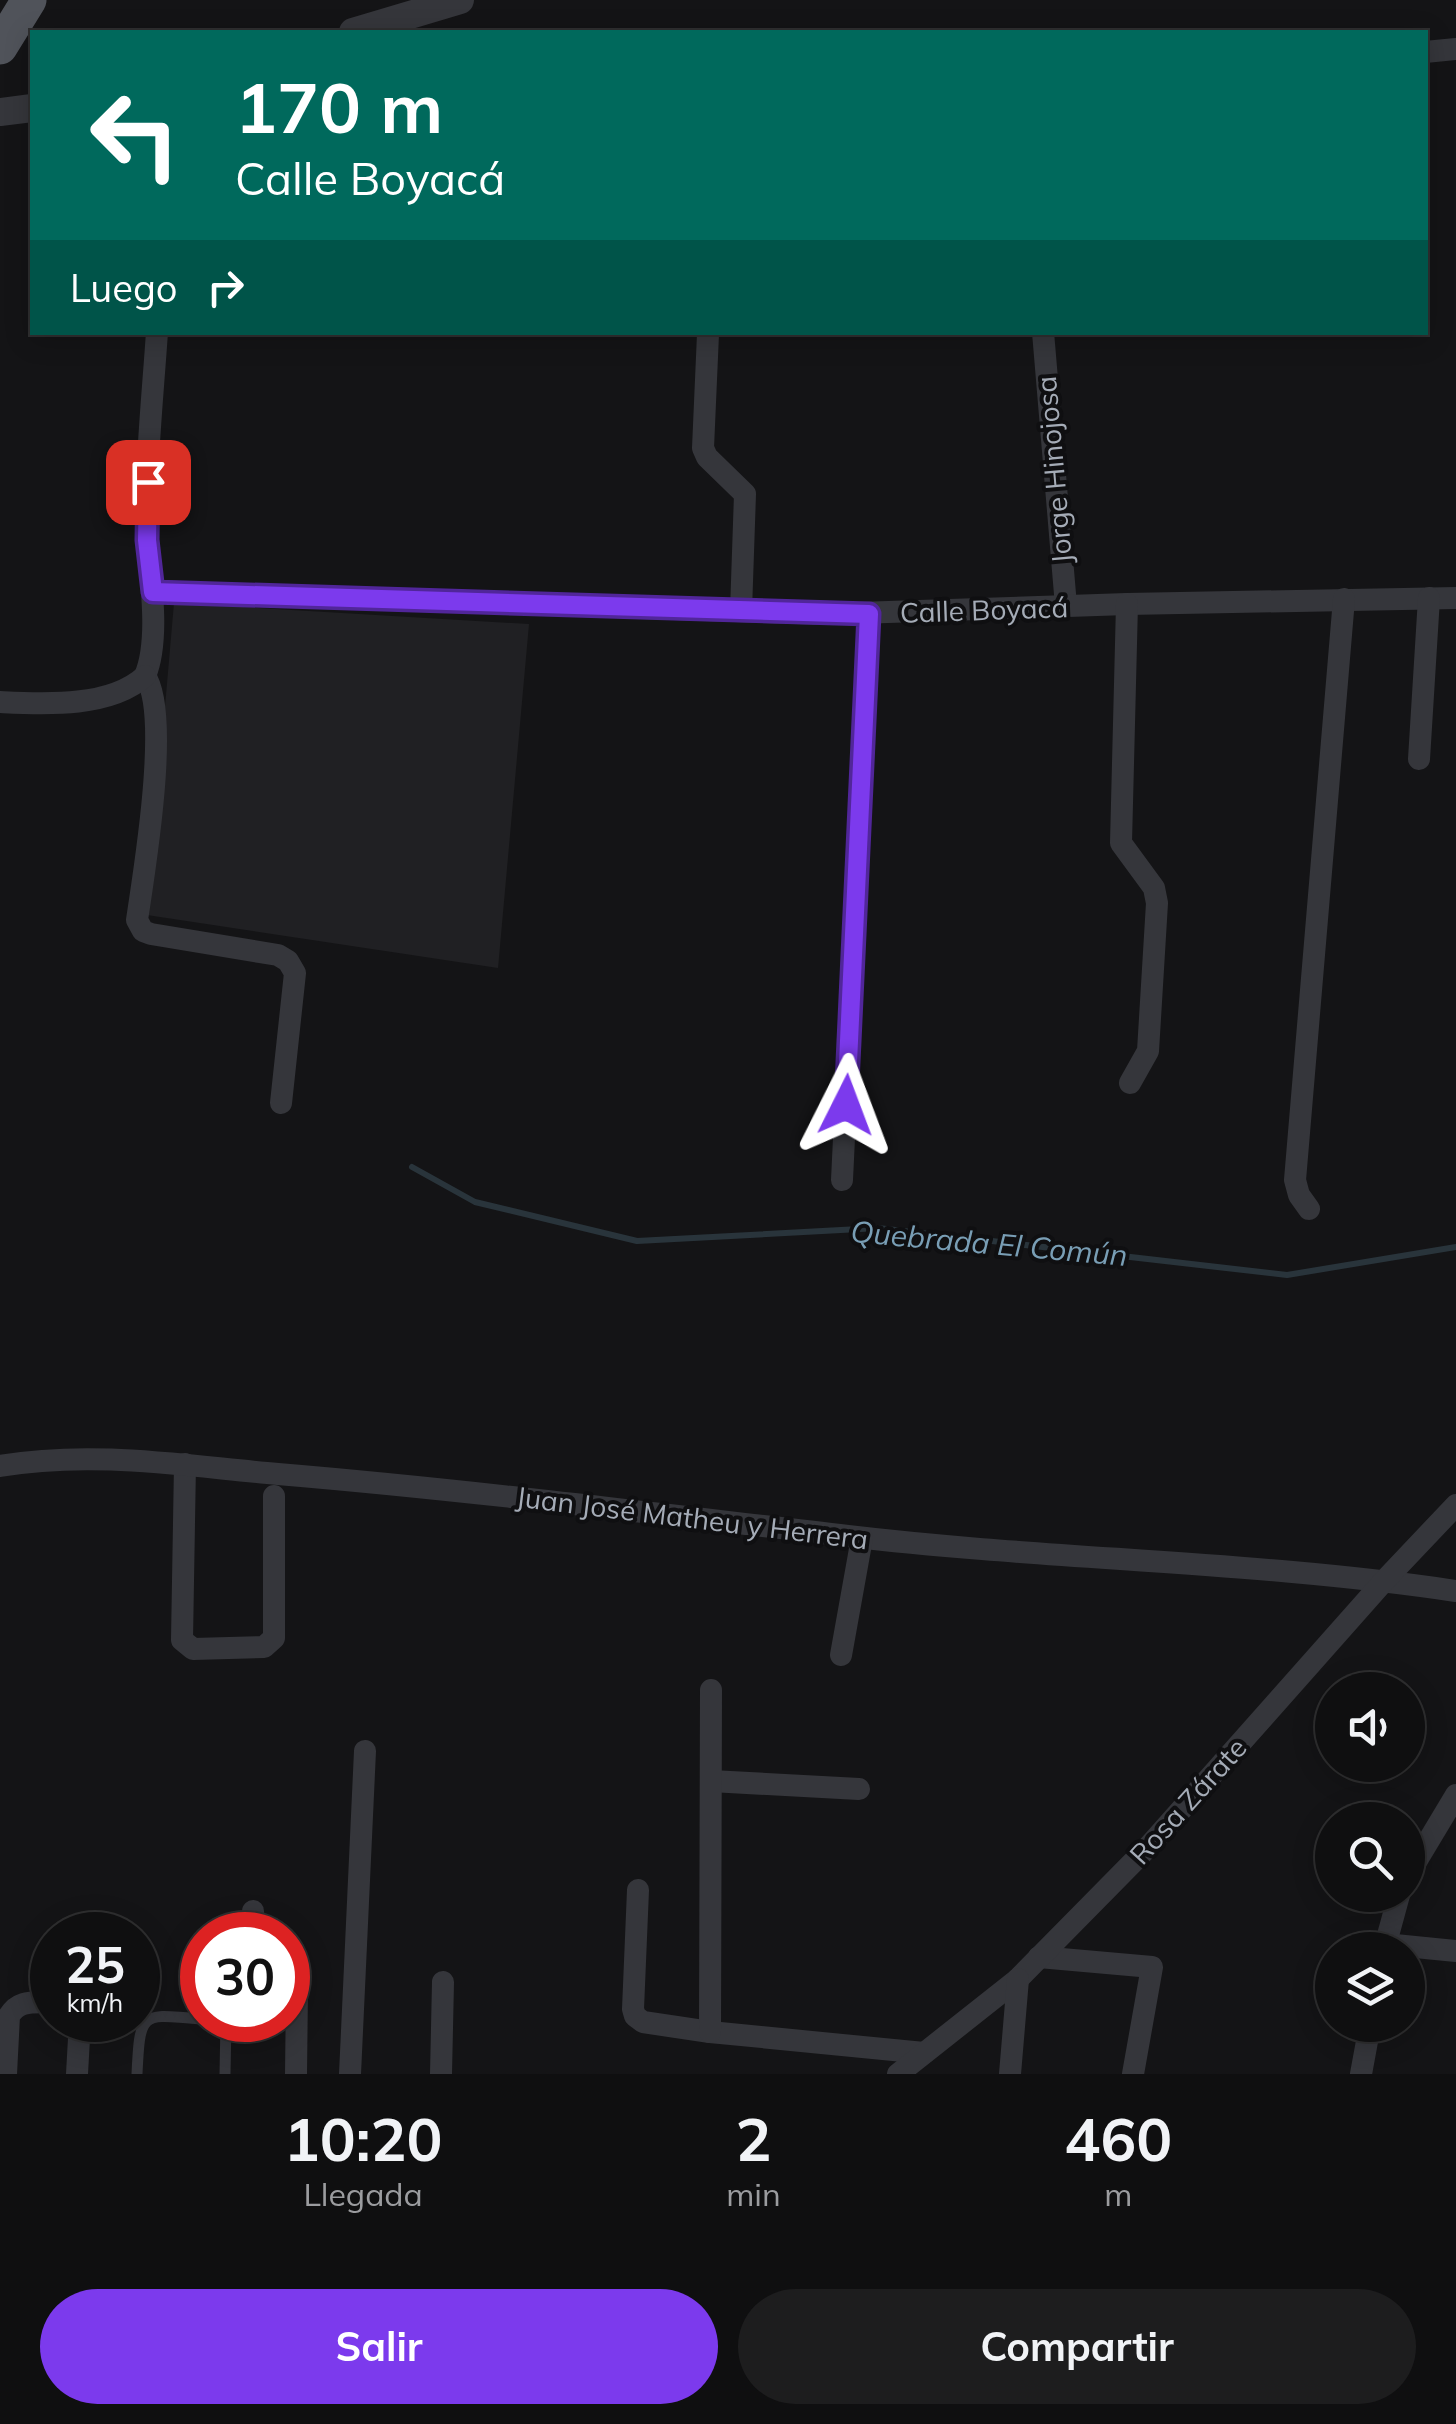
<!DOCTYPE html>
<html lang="es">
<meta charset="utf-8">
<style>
body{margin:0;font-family:Mulish,sans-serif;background:#1d1d1e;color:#f1f3f6;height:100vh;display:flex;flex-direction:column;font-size:38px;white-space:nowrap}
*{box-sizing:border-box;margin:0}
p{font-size:32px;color:#9b9c9f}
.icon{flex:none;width:55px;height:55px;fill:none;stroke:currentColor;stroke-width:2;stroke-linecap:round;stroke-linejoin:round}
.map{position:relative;height:2074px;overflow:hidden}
.panel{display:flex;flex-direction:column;background:#0f0f10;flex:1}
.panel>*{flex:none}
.top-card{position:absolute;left:30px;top:30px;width:1398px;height:305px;border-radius:0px;box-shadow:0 5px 25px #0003,0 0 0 2px #2f2f30;background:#00695c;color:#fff;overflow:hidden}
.controls{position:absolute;left:1315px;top:1672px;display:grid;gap:20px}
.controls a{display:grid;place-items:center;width:110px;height:110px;border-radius:50%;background:#0f0f10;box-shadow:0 5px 25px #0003,0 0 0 2px #2f2f30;font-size:50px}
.speed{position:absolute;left:30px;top:1912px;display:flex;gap:20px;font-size:50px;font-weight:700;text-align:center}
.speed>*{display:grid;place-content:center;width:130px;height:130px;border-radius:50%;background:#0f0f10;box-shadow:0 5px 25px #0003,0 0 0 2px #2f2f30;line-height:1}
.speed small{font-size:25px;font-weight:400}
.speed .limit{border:15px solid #d22;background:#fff;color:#111}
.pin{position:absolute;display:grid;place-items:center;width:85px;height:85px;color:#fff;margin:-42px;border-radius:20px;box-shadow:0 5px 15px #0006}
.me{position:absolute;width:110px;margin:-55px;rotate:3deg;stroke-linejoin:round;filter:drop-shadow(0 0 8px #0008)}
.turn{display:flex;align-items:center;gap:35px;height:210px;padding:0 40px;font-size:45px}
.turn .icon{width:130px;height:130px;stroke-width:2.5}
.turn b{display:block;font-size:70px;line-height:85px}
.then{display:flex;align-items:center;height:95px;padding:0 40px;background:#0003;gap:20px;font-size:38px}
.eta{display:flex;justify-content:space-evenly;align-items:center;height:170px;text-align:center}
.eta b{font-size:60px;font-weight:700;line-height:70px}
.primary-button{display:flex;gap:20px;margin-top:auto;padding:20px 40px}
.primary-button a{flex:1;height:115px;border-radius:60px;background:#7c3aed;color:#fff;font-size:40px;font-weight:700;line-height:115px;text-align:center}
.primary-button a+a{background:#1d1d1e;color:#f1f3f6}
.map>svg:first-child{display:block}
.built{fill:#202023}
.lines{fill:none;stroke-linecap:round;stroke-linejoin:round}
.stream{stroke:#29343b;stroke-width:6}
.service{stroke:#35363b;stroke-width:11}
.minor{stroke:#35363b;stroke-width:22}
.tertiary{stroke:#35363b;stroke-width:28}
.primary{stroke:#50535a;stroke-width:35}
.route-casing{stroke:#51269a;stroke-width:25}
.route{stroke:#7c3aed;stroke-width:18}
.labels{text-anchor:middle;stroke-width:8;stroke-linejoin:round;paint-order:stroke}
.street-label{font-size:28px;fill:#a5acb7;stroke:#0f0f11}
.water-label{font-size:30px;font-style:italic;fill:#799eb5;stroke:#0f0f11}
</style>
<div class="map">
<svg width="1456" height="2074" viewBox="0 0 1456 2074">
<rect width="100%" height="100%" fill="#141416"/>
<path class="built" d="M174,603L529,624L498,968L147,915Z"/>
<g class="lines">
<path class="stream" d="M412,1167L475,1202L637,1241L878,1228L1287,1275L1456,1247"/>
<g class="service">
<path d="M209,2020L226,2021L225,2074"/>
<path d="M137,2074C140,2010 141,2014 202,2019"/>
</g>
<g class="minor">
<path d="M1425,52L1456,49"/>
<path d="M1043,332L1066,606"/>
<path d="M708,334L703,448L707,457L745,494L741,611"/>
<path d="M153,592L827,614L1127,604L1456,598"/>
<path d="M1127,604L1121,843L1154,888L1157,903L1148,1051L1130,1083"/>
<path d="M145,676C171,713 144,872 137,920L143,931L151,934L278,955L288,961L295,973L281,1103"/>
<path d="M145,676C163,633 146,557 146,509C147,450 153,391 157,332"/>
<path d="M0,702C44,704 110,708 145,676"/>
<path d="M1419,759L1429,598"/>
<path d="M842,1180L869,614"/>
<path d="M1309,1209L1299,1195L1295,1180L1344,599"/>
<path d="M185,1464L182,1640L193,1649L264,1647L274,1638V1496"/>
<path d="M0,1466C93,1450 185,1466 278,1474C468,1490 658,1514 848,1536C1050,1560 1255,1561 1456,1591"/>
<path d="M841,1655L862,1538"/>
<path d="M711,1781L859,1789"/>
<path d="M1408,1875L1456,1795"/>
<path d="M638,1890L633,2009L635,2016L643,2022L710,2032L924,2053"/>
<path d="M252,1935L253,1911"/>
<path d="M1385,1944L1456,1951"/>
<path d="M1384,1950L1399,1895"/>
<path d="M1039,1957L1152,1967L1133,2074"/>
<path d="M288,1982L293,1983L297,1990L296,2074"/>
<path d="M710,2032L711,1690"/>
<path d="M6,2074L9,2016C19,1999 34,2003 52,2002"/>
<path d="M77,2074L80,2020"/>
<path d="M350,2074L365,1751"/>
<path d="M441,2074L443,1982"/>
<path d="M898,2074L1018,1979L1149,1846L1384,1581L1456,1505"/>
<path d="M1010,2074L1018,1979"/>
<path d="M1361,2074L1370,2025"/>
</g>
<g class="tertiary">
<path d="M353,32L460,0"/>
<path d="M0,112L32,108"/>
</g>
<path class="primary" d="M0,47L29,0"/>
</g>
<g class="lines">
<g class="route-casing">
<path id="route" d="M148,482L147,540L153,592L869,614L846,1105"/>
</g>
<use href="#route" class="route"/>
</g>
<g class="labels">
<g class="street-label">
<text transform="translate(1054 470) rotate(-95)" y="10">Jorge Hinojosa</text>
<text transform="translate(984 610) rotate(-2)" y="10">Calle Boyacá</text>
<text transform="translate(692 1518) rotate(7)" y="10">Juan José Matheu y Herrera</text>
<text transform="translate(1188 1801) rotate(-48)" y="10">Rosa Zárate</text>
</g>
<g class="water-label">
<text transform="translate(989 1244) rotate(5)" y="10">Quebrada El Común</text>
</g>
</g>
</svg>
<div class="controls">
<a><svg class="icon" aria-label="sound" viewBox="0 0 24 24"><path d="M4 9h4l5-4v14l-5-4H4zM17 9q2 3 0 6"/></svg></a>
<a><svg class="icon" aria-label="search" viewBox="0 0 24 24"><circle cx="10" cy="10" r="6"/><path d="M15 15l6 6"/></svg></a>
<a><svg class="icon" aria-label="layers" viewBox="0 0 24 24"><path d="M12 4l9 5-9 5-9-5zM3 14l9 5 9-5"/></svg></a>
</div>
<div class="speed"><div>25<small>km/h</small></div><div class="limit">30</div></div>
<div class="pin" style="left:148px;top:482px;background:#d93025"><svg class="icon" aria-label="arrive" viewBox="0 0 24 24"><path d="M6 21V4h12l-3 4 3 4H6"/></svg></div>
<svg class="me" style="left:846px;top:1105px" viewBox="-20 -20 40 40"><path d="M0-17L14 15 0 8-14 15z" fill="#7c3aed" stroke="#fff" stroke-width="4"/></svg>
<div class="top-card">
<div class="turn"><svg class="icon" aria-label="left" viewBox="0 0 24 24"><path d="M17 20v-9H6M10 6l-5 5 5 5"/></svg><div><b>170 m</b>Calle Boyacá</div></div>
<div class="then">Luego<svg class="icon" aria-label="right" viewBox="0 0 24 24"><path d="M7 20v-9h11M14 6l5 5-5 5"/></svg></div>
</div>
</div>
<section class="panel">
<div class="eta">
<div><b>10:20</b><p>Llegada</p></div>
<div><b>2</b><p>min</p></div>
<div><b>460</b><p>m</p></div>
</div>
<div class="primary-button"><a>Salir</a><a>Compartir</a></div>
</section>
